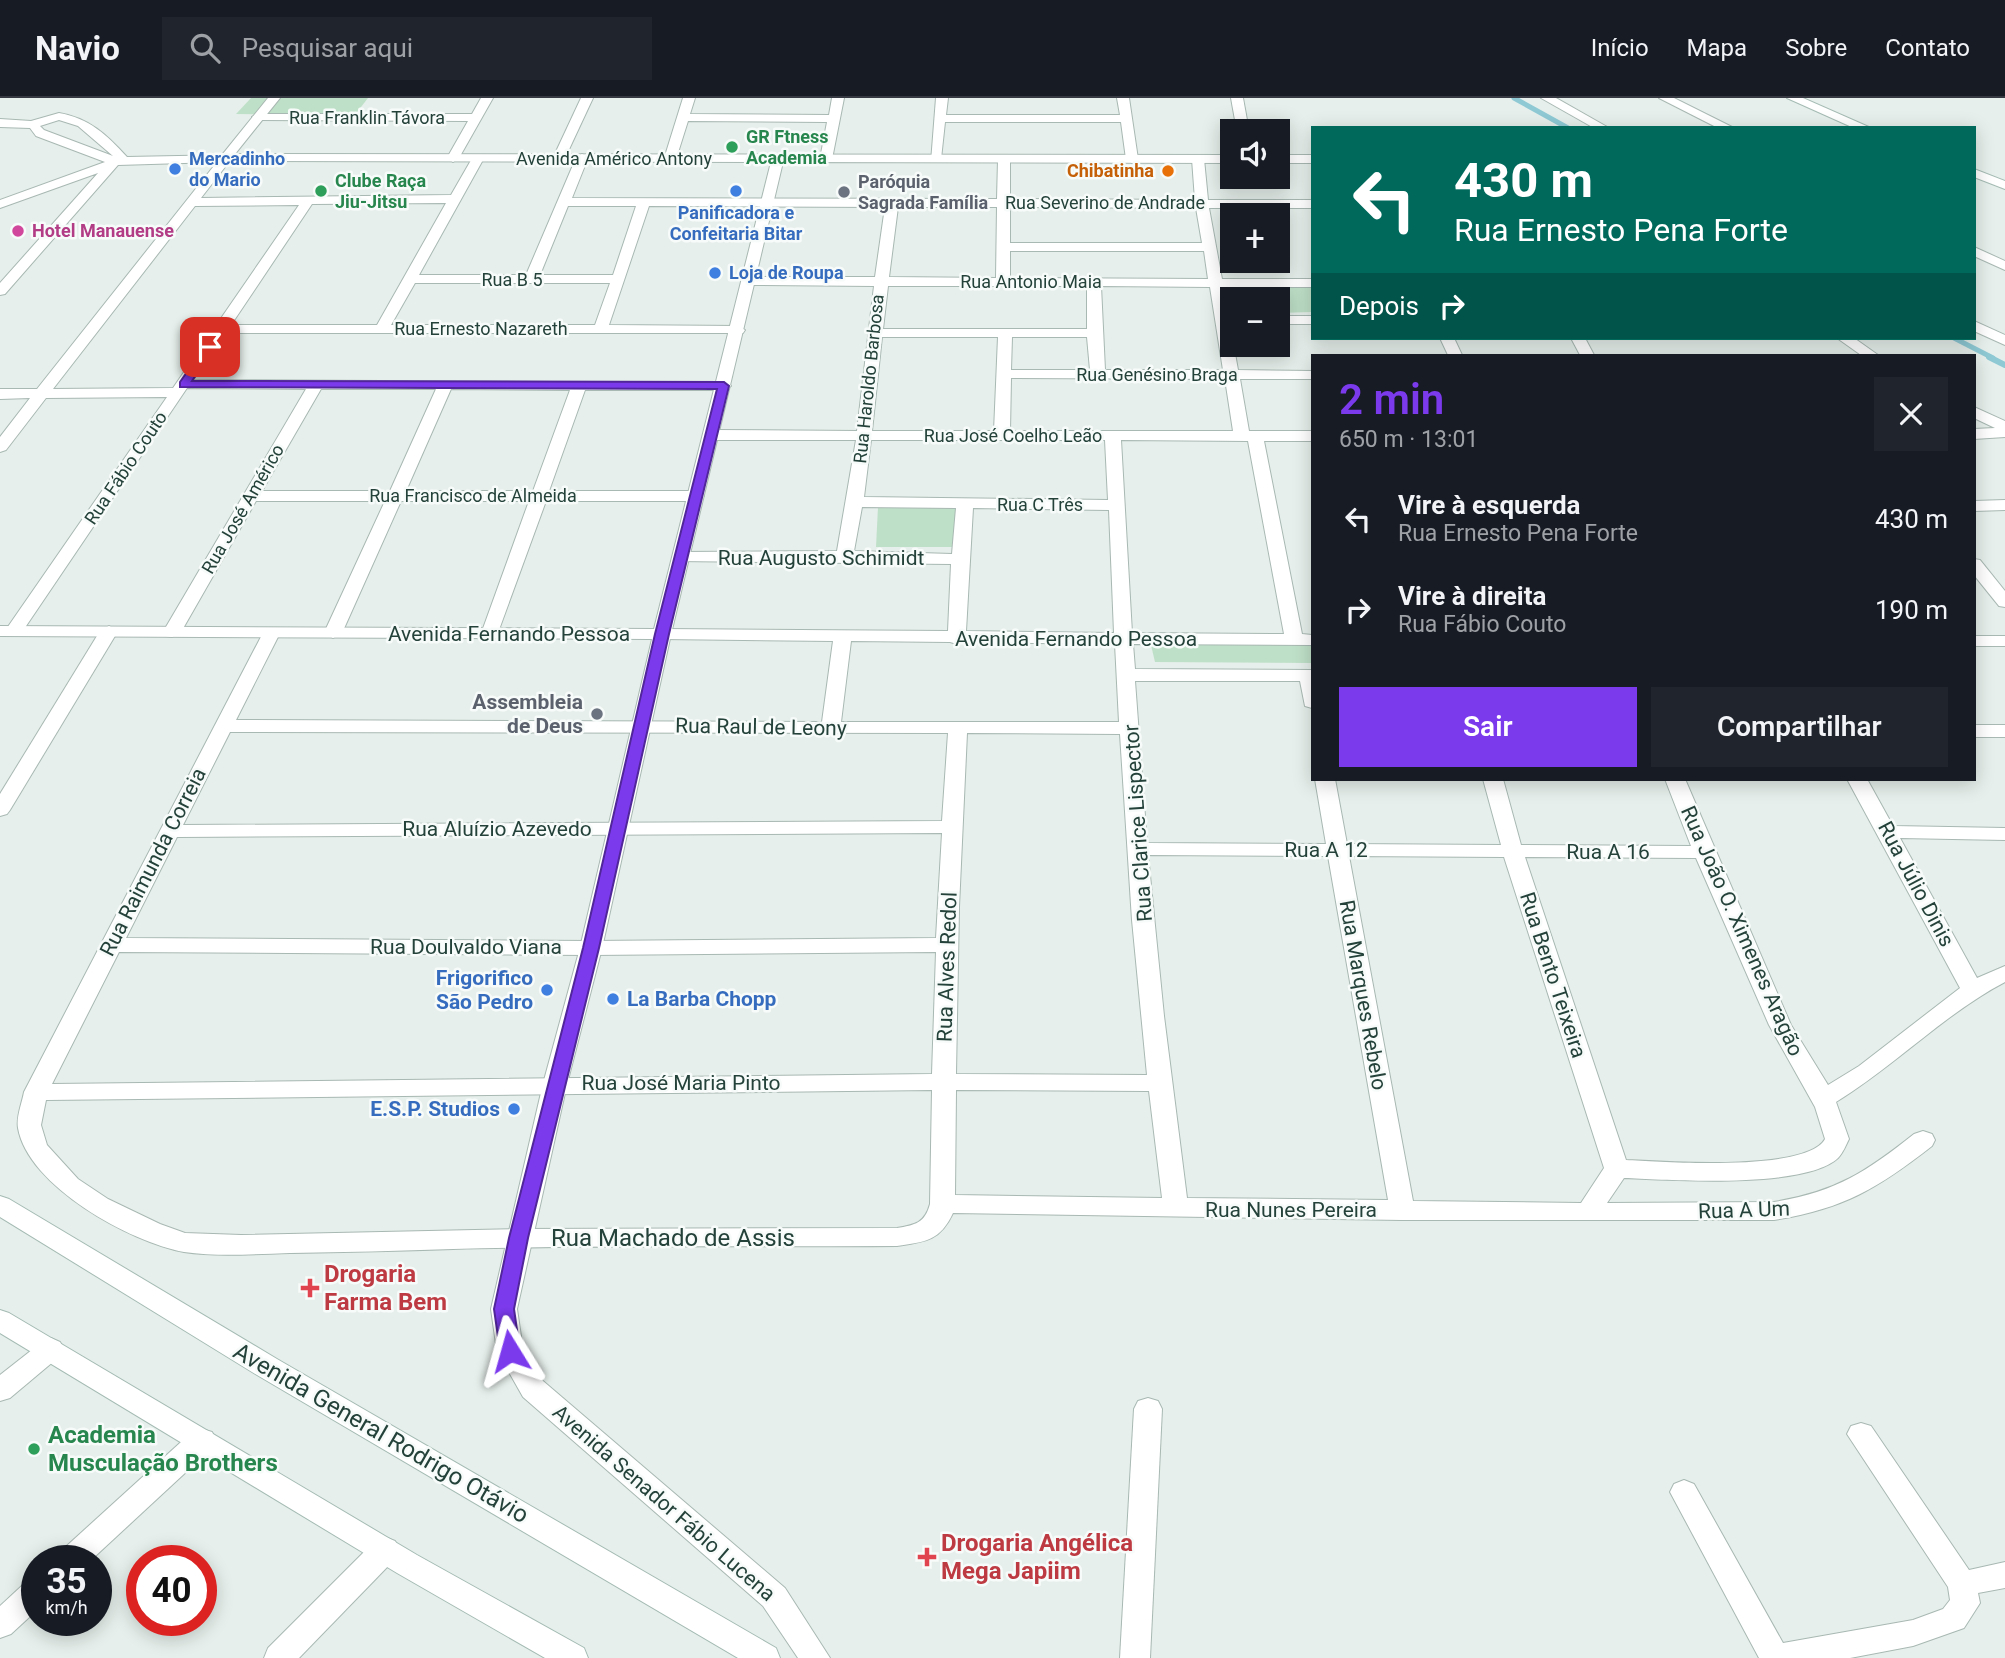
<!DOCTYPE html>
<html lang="pt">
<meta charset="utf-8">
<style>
body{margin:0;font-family:Roboto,sans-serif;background:#20242c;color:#f1f3f6;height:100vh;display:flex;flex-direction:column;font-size:26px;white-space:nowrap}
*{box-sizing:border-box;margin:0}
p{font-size:23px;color:#9ea1a6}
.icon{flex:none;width:38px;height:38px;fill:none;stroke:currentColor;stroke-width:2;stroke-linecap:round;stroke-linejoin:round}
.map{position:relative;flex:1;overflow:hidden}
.details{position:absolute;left:1311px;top:256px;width:665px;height:427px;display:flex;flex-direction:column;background:#171b24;border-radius:0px;box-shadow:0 4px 18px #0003}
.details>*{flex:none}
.guide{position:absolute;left:1311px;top:28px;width:665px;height:214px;border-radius:0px;box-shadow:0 4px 18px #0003;background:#00695c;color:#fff;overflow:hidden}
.fabs{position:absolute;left:1220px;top:21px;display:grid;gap:14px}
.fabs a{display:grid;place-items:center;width:70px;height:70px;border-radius:0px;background:#171b24;box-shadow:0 4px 18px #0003;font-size:35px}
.speed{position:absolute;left:21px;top:1447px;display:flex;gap:14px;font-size:35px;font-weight:700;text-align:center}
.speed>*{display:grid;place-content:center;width:91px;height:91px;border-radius:50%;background:#171b24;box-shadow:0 4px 18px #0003;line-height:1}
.speed small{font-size:18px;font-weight:400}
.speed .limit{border:10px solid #d22;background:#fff;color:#111}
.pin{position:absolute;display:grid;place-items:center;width:60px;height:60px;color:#fff;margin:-30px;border-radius:14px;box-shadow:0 4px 10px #0006}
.me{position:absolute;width:77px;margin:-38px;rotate:352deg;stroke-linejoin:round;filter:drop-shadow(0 0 5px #0008)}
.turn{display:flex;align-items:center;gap:24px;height:147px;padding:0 28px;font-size:32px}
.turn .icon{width:91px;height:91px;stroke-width:2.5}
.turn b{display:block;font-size:49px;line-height:60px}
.then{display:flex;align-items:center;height:66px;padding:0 28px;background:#0003;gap:14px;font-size:26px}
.round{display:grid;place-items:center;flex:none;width:74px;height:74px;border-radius:0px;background:#20242c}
.overview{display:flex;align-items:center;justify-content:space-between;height:119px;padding:0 28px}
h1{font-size:42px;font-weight:600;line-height:52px;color:#7c3aed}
.button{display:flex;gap:14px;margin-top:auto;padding:14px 28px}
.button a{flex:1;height:80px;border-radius:0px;background:#7c3aed;color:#fff;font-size:28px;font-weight:600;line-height:80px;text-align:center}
.button a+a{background:#20242c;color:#f1f3f6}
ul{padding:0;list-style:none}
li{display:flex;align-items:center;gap:21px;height:91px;padding:0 28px}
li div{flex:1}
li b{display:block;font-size:26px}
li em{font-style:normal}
header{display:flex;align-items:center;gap:42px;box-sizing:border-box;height:98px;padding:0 35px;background:#171b24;border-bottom:2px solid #363941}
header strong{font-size:33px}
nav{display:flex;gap:38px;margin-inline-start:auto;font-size:24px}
.search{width:490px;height:63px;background:#20242c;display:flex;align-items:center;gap:18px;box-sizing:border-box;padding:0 24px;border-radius:0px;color:#9ea1a6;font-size:26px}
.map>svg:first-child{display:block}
.green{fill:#bfe0c8}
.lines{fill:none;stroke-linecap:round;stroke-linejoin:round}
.stream-far1{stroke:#8ec9d4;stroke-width:5}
.stream{stroke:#8ec9d4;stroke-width:6}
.minor-casing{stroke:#a8b8b2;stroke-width:2}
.tertiary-casing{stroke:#a8b8b2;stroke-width:2}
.secondary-casing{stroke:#a4bbb3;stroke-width:2}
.minor{fill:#fff;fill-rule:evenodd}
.tertiary{fill:#fff;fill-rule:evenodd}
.secondary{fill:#fff;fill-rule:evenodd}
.route{fill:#7c3aed;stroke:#51269a;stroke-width:2}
.leisure-dot{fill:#2e9e5b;stroke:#f7fbf9;stroke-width:2.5}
.shop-dot{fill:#3f7fe0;stroke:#f7fbf9;stroke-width:2.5}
.food-dot{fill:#e8710a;stroke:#f7fbf9;stroke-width:2.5}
.worship-dot{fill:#6b7280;stroke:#f7fbf9;stroke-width:2.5}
.hotel-dot{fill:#d1479c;stroke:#f7fbf9;stroke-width:2.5}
.health-dot{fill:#e0444e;stroke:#f7fbf9;stroke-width:2.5}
.labels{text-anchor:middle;stroke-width:5;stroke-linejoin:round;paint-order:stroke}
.far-street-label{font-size:18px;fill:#24423a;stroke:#f7fbf9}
.far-leisure-label{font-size:18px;font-weight:bold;fill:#27864d;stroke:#f7fbf9;text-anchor:start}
.far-shop-label{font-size:18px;font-weight:bold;fill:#366cbe;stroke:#f7fbf9;text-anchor:start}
.far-food-label{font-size:18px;font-weight:bold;fill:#c56008;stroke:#f7fbf9;text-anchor:end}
.far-worship-label{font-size:18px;font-weight:bold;fill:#5b616d;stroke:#f7fbf9;text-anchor:start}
.far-hotel-label{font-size:18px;font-weight:bold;fill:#b23c85;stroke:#f7fbf9;text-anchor:start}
.street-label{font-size:21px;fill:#24423a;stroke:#f7fbf9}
.worship-label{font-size:21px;font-weight:bold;fill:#5b616d;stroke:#f7fbf9;text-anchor:end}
.shop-label{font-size:21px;font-weight:bold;fill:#366cbe;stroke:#f7fbf9;text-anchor:end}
.near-street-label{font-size:24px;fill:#24423a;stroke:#f7fbf9}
.near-health-label{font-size:24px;font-weight:bold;fill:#be3a42;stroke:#f7fbf9;text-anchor:start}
.near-leisure-label{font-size:24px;font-weight:bold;fill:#27864d;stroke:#f7fbf9;text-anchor:start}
</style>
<header>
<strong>Navio</strong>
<div class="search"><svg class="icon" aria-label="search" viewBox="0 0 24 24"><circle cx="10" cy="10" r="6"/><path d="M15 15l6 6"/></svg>Pesquisar aqui</div>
<nav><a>Início</a><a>Mapa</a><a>Sobre</a><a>Contato</a></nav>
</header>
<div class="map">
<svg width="2005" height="1560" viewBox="0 0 2005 1560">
<rect width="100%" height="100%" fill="#e6efeb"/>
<g class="green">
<path d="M251,0H368L354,18L236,16Z"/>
<path d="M1312,187V214L1278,215V201H1243L1240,188Z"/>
<path d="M878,409H957L959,449H876Z"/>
<path d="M1151,547H1312V565L1155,564Z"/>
</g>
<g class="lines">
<g class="stream-far1">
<path d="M1514,0L1568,30"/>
<path d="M1954,240L1993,260"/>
</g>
<path class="stream" d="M1989,259L2005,267"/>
<g class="minor-casing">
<g id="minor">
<path d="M481,0H493L459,60L453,64L447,60L468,23L258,22L252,19L258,16H472Z"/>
<path d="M581,0H593L565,60L555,63L553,60Z"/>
<path d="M683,0H695L690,16L829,17L832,0H844L832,61L826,65L820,61L827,24L688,23L676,61L666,64L664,61Z"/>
<path d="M936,0H948L946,17H1120L1117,0H1129L1138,61L1132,65L1126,61L1121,24H945L941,61L931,64Z"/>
<path d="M1659,0H1674L1734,30H1718Z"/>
<path d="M59,15C89,20 107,37 127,59L230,57L232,60L201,100L451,97L474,57H482L484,60L419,177H526L576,60L582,56L588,60L572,100L997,101L998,62L1004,58L1010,62V101L1195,102L1192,61L1198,57L1204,61L1208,102H1312V110H1209L1222,181H1312V189H1223L1238,272L1312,273V281H1240L1249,333H1312V343H1264L1302,536L1312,537V547L1133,546L1135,571L1312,572V610L1305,608L1300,583H1135L1147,745L1326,746L1315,681H1335L1347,746L1501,747L1483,681H1503L1521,747L1691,748L1665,681H1685L1791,927L1828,987L1859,968L1960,890L1847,681H1867L1893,728L2005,730V742L1900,740L1977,880L2005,868V884C1944,916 1895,968 1836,1004L1849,1041C1846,1047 1843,1055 1838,1060C1805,1091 1670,1082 1624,1080L1607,1105L1774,1104C1836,1094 1866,1074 1914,1036L1923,1033L1932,1036L1935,1042L1932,1048C1877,1091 1843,1111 1774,1122H1402L953,1115C940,1143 925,1144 897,1148C749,1149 601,1147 453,1151C399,1153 344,1154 290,1155C256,1156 218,1159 184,1154C130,1144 28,1088 18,1030C16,1019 22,1005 24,994L265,531L271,530L280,535L236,622L822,624L833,543L662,541L653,536L662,531L948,533L951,466L676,463L673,459L682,454L837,453L856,342H713L705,337L713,332L857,333L874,188L749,187L742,183L749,179H875L885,109L649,108L609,227L738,228L745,232L743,235H225L193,282L729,285L731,288L724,292H585L549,393H696L704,398L696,403H546L496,540L490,541L481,536L529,403H401L342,535L333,540L324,535L385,403H256L181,534L172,539L166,538L163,534L306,291L187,290L20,537H8L5,533L167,299L46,300L6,352L0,354V339L30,300L0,301V291H37L217,64L118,67L5,196L0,197V185L98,75L0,110V102L105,64L36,38L30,30L0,29V21L31,23ZM59,22L78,28L113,58L44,32L40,28ZM446,105L377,227H231L312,106ZM299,107L173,290L53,291L195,108ZM568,108H636L613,177H540ZM898,109H997L996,180L889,179ZM1010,109L1196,110L1202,145H1010ZM1010,153H1204L1208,181L1010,180ZM415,185H610L595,227H391ZM888,188H1087V231H883ZM1101,188L1210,189L1223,272H1105ZM882,239H998L994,333H872ZM1012,239H1087L1090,272H1011ZM1011,280L1225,281L1233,333H1010ZM321,291H436L390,393H262ZM451,291L570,292L533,393H406ZM871,342H1105L1108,402L864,399ZM1121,342L1248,343L1284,536L1132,535ZM862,409L956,410L952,456L854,453ZM973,410L1109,412L1114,535L966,533ZM851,543L950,544L957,546L964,544L1115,546L1119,624H841ZM230,634L948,635L942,723L183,727ZM967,635L1120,636L1132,822L1147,977L956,976L959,809ZM942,735L936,840L591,843L126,840L177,739ZM1148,757L1328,758L1388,1102L1187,1100L1164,918ZM1349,758L1504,759L1604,1070L1581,1105L1413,1103ZM1525,759L1696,760L1769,927L1815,1009L1825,1041C1807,1074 1663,1064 1626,1062ZM119,854L591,857L936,854L932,976L52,986ZM932,992L930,1106C925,1125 915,1127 897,1130L518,1131L241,1137L185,1135L160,1126L108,1101L78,1081L47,1047L41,1027L46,1002ZM956,992L1149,993L1162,1100L955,1097Z"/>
<rect x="1278" y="57" width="34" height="8"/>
<path d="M1974,149L2005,163V172L1974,158Z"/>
<rect x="1278" y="218" width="34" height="8"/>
<path d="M1440,240H1454L1462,257H1448Z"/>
<path d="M1571,240H1585L1594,257H1580Z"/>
<path d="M1837,240H1854L1878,257H1861Z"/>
<path d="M1974,309L2005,323V339L1974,341V331L1995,330L1974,320Z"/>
<path d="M2005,402V412L1974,413V403Z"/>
<path d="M1974,461L1980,462L2005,493V509L1999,508L1974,477Z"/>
<path d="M109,528L118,533L10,712L7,716L0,718V696L100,533Z"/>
<rect x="1974" y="538" width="31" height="10"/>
<rect x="1974" y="627" width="31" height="12"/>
<path d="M51,1240L60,1244L64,1251L60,1258L10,1300L0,1303V1277L42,1244Z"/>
<path d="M1148,1300L1158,1303L1162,1311L1150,1560H1120L1134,1311L1138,1303Z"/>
<path d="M1861,1325L1871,1328L1969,1472L2005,1464V1490L1978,1495L1980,1505L1964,1530L1913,1548L1850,1560H1759L1670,1394L1674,1386L1684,1382L1694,1386L1783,1545L1913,1522L1943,1511L1950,1502L1948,1489L1847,1336L1851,1328Z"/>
<path d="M202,1331L212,1334L216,1342L212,1350L90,1463H55L60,1454L192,1334Z"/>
<path d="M385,1439L395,1443L400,1452L395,1461L299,1560H264L268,1550L375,1443Z"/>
<path d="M37,1480V1512L11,1536L0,1540V1508L26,1484Z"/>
</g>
</g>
<g class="tertiary-casing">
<g id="tertiary">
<path d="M268,0H280L235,56L1232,57V65L783,64L671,536L602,850L567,986L517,1211L523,1252L543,1283L785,1490L830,1560H798L763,1508L523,1299L497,1253L491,1211L543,986L580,850L652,541L0,538V528L654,531L771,64L222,63V57Z"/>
<path d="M1231,0H1243L1249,33H1237Z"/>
<path d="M1541,0H1556L1609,30H1594Z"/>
<path d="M1974,223L2005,237V247L1974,233Z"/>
</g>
</g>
<g class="secondary-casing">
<g id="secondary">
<path d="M1787,0H1803L1871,30H1854Z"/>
<path d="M1974,71L2005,83V91L1974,79Z"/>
<path d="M0,1098L9,1101L277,1261L776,1550L780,1560H738L257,1277L0,1119Z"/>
<path d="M0,1212L9,1215L417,1457L584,1550L588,1560H545L397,1475L0,1235Z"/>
</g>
</g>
<use href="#minor" class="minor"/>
<use href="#tertiary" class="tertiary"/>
<use href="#secondary" class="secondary"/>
</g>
<path class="route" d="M210,246L215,249L192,283L724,284L729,288L669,536L599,850L528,1140L514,1211L520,1253L517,1259L510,1261L503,1259L500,1253L494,1211L509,1140L583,850L655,536L717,291L180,289V284L206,247Z"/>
<g class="leisure-dot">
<circle cx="732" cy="49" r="7"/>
<circle cx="321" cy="93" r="7"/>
<circle cx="34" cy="1351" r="7"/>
</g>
<g class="shop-dot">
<circle cx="175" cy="71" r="7"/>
<circle cx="736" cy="93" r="7"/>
<circle cx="715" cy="175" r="7"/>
<circle cx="547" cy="892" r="7"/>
<circle cx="613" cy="901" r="7"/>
<circle cx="514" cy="1011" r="7"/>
</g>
<circle class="food-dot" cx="1168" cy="73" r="7"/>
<g class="worship-dot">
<circle cx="844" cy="94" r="7"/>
<circle cx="597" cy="616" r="7"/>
</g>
<circle class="hotel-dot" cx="18" cy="133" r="7"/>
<g class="health-dot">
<path d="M306.5 1179.5h7v7h7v7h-7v7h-7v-7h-7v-7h7z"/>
<path d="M923.5 1448.5h7v7h7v7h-7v7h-7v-7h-7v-7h7z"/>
</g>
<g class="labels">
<g class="far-street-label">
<text x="367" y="26">Rua Franklin Távora</text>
<text x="614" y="67">Avenida Américo Antony</text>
<text x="1105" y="111">Rua Severino de Andrade</text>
<text x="512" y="188">Rua B 5</text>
<text x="1031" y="190">Rua Antonio Maia</text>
<text x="481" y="237">Rua Ernesto Nazareth</text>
<text x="1157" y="283">Rua Genésino Braga</text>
<text transform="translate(869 281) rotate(-84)" y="6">Rua Haroldo Barbosa</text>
<text x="1013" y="344">Rua José Coelho Leão</text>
<text transform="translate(126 370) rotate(-56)" y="6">Rua Fábio Couto</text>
<text x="473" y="404">Rua Francisco de Almeida</text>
<text x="1040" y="413">Rua C Três</text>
<text transform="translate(243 411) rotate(-60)" y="6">Rua José Américo</text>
</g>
<g class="far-leisure-label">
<text x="746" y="45">GR Ftness<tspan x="746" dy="21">Academia</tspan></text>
<text x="335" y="89">Clube Raça<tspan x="335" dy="21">Jiu-Jitsu</tspan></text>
</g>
<g class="far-shop-label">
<text x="189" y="67">Mercadinho<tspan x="189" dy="21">do Mario</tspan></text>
<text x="736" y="121" text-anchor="middle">Panificadora e<tspan x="736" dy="21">Confeitaria Bitar</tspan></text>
<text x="729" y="181">Loja de Roupa</text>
</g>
<g class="far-food-label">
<text x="1154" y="79">Chibatinha</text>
</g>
<g class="far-worship-label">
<text x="858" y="90">Paróquia<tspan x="858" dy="21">Sagrada Família</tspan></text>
</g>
<g class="far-hotel-label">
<text x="32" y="139">Hotel Manauense</text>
</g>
<g class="street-label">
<text x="821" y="467">Rua Augusto Schimidt</text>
<text x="509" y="543">Avenida Fernando Pessoa</text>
<text x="1076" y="548">Avenida Fernando Pessoa</text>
<text transform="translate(761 629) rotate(1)" y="7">Rua Raul de Leony</text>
<text transform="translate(1138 725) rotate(-94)" y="7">Rua Clarice Lispector</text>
<text x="497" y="738">Rua Aluízio Azevedo</text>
<text x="1326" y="759">Rua A 12</text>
<text x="1608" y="761">Rua A 16</text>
<text transform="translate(153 764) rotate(-63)" y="7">Rua Raimunda Correia</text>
<text transform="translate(1916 786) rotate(62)" y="7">Rua Júlio Dinis</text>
<text transform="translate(1742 833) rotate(66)" y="7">Rua João O. Ximenes Aragão</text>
<text x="466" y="856">Rua Doulvaldo Viana</text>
<text transform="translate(947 869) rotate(-88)" y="7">Rua Alves Redol</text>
<text transform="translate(1553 877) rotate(72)" y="7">Rua Bento Teixeira</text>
<text transform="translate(1363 897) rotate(80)" y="7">Rua Marques Rebelo</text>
<text x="681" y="992">Rua José Maria Pinto</text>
<text x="1291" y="1119">Rua Nunes Pereira</text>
<text transform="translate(1744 1112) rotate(-2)" y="7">Rua A Um</text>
<text transform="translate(664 1405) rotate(41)" y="7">Avenida Senador Fábio Lucena</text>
</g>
<g class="worship-label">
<text x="583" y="611">Assembleia<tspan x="583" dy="24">de Deus</tspan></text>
</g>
<g class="shop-label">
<text x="533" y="887">Frigorifico<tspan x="533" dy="24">São Pedro</tspan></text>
<text x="627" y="908" text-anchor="start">La Barba Chopp</text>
<text x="500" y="1018">E.S.P. Studios</text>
</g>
<g class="near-street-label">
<text x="673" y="1148">Rua Machado de Assis</text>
<text transform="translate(381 1335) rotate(30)" y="8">Avenida General Rodrigo Otávio</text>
</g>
<g class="near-health-label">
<text x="324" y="1184">Drogaria<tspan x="324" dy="28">Farma Bem</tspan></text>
<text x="941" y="1453">Drogaria Angélica<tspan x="941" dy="28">Mega Japiim</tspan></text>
</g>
<g class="near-leisure-label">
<text x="48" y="1345">Academia<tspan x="48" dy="28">Musculação Brothers</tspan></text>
</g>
</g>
</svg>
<div class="fabs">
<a><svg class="icon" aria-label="sound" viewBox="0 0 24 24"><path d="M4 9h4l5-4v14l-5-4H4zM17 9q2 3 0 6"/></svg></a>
<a>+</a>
<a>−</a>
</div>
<div class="speed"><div>35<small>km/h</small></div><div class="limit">40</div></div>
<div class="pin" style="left:210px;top:249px;background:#d93025"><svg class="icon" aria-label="arrive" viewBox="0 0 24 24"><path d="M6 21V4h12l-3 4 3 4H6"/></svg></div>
<svg class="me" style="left:510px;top:1253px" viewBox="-20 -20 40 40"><path d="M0-17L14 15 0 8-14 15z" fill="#7c3aed" stroke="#fff" stroke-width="4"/></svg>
<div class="guide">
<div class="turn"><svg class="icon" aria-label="left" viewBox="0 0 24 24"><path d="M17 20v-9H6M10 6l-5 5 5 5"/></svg><div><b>430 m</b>Rua Ernesto Pena Forte</div></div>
<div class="then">Depois<svg class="icon" aria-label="right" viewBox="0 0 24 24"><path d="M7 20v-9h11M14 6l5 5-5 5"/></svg></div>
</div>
<section class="details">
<div class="overview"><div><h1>2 min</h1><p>650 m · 13:01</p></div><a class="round"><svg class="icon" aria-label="close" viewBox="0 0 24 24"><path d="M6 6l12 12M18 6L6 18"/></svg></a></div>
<ul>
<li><svg class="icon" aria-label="left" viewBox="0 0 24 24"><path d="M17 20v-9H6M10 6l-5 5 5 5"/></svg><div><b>Vire à esquerda</b><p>Rua Ernesto Pena Forte</p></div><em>430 m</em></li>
<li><svg class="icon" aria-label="right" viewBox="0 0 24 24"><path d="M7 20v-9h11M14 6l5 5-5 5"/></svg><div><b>Vire à direita</b><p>Rua Fábio Couto</p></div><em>190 m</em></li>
</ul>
<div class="button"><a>Sair</a><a>Compartilhar</a></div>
</section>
</div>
